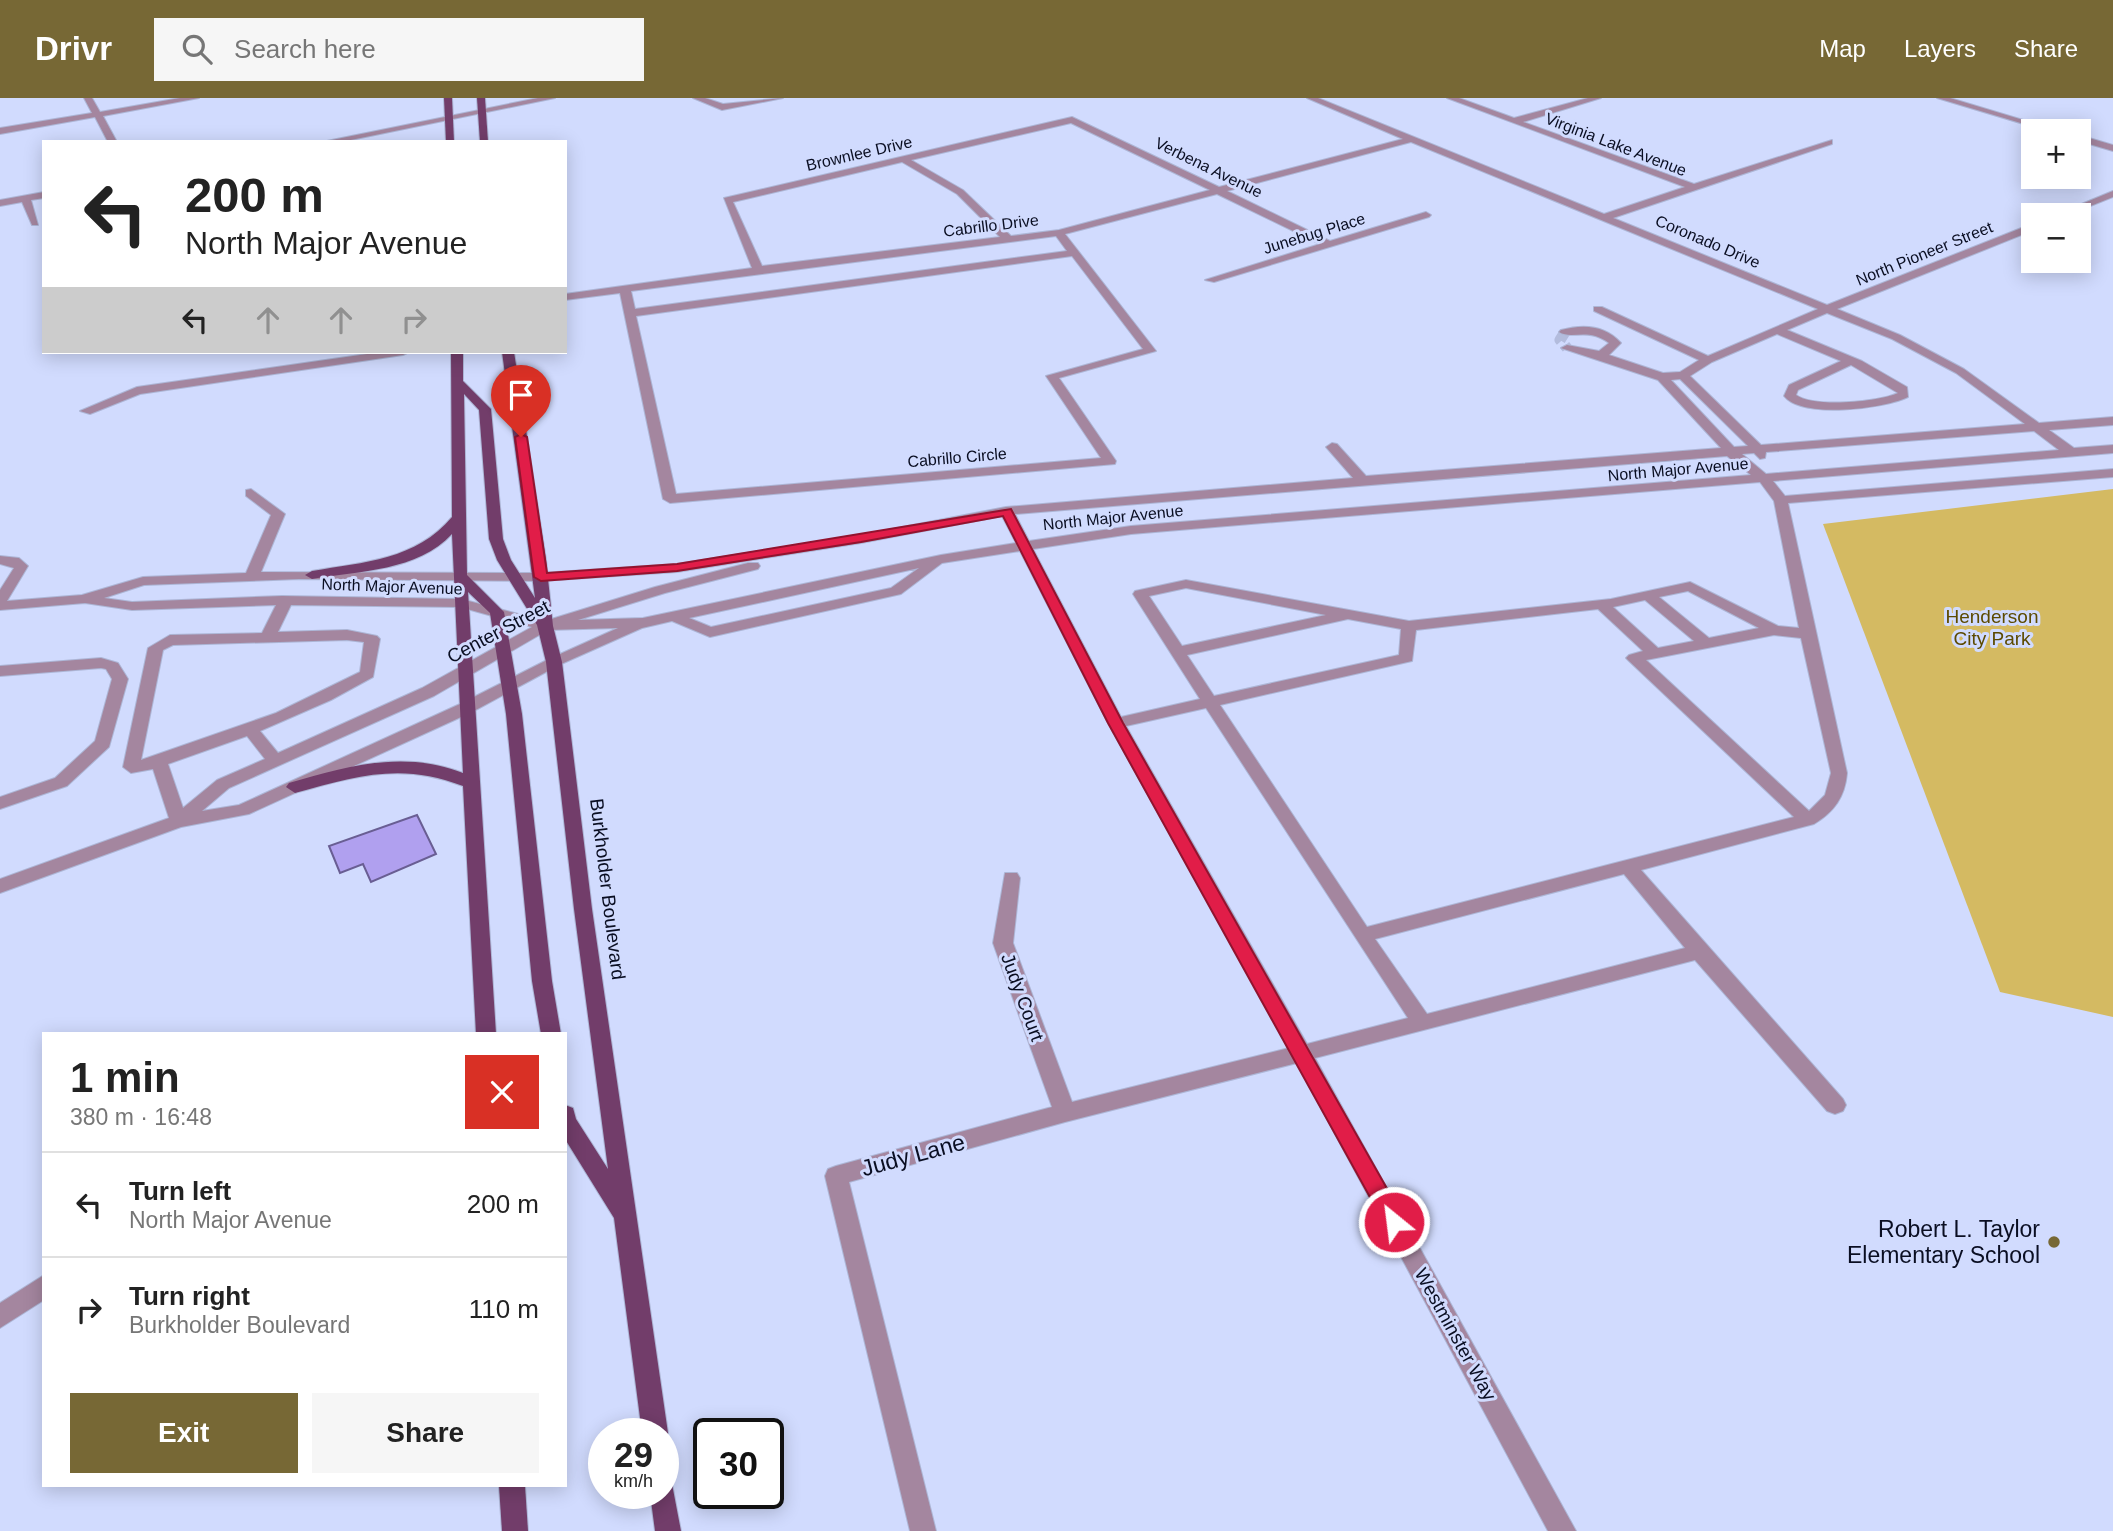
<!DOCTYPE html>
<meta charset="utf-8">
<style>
body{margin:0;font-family:Helvetica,sans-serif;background:#f6f6f6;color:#222;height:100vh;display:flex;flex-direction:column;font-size:26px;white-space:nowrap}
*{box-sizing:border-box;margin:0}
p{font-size:23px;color:#767676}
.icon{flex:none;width:38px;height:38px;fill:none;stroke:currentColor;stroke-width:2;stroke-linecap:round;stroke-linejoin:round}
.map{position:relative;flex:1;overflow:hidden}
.drawer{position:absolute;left:42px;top:934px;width:525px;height:455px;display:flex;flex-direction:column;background:#fff;border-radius:0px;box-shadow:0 4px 18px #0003}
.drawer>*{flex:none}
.top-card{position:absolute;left:42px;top:42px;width:525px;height:214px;border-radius:0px;box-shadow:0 4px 18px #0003;background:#fff;color:#222;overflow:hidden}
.fabs{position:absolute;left:2021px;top:21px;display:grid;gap:14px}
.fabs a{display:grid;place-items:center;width:70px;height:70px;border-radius:0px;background:#fff;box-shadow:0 4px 18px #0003;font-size:35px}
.speed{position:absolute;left:588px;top:1320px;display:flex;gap:14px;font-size:35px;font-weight:700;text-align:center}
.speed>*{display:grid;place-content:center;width:91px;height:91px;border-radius:50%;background:#fff;box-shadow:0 4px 18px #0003;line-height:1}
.speed small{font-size:18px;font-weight:400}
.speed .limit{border:4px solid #111;border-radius:10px;background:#fff;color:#111}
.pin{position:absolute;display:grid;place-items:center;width:60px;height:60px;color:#fff;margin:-72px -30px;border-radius:50% 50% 50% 0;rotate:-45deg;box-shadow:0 0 7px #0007}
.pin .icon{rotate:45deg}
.me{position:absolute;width:77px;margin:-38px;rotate:331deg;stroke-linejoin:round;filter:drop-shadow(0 0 5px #0008)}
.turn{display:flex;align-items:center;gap:24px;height:147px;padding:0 28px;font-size:32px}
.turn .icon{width:91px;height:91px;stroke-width:2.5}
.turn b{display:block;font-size:49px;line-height:60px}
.lanes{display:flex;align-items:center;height:66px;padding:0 28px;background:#0003;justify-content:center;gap:35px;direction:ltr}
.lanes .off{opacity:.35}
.round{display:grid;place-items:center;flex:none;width:74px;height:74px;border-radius:0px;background:#f6f6f6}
.overview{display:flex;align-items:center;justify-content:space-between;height:119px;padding:0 28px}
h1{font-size:42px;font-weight:700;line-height:52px}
.button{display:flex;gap:14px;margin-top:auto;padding:14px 28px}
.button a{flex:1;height:80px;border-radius:0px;background:#776835;color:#fff;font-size:28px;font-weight:700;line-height:80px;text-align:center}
.button a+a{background:#f6f6f6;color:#222}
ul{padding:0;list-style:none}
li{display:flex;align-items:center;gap:21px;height:105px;padding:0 28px;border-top:2px solid #e0e0e0}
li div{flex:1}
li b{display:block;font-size:26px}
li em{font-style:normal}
header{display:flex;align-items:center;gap:42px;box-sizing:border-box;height:98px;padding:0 35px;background:#776835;color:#fff}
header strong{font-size:33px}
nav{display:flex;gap:38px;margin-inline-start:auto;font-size:24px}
.search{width:490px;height:63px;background:#f6f6f6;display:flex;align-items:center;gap:18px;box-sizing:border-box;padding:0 24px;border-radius:0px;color:#767676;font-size:26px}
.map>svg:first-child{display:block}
.green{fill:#d4ba62}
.building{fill:#b0a0ef;stroke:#695e93;stroke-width:2}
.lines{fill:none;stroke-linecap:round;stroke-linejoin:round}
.minor-tunnel{stroke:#b3bcdd;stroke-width:11;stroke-dasharray:11 6;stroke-linecap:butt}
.minor-casing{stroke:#adb6d6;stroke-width:2}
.major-casing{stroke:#adb6d6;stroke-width:2}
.minor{fill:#a4869f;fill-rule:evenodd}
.major{fill:#723d6a;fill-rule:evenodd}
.route{fill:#e11d48;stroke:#92132f;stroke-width:2}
.poi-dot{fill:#776835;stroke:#d1dbfe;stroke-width:2.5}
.labels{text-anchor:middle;stroke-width:6;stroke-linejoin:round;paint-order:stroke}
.far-street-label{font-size:16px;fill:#0a0e22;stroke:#d1dbfe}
.park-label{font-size:19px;fill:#5c4a00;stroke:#d1dbfe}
.street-label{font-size:19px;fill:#0a0e22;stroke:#d1dbfe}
.near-street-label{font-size:23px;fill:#0a0e22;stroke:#d1dbfe}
.near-poi-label{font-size:23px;fill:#0a0e22;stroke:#d1dbfe;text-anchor:end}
</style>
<header>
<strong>Drivr</strong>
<div class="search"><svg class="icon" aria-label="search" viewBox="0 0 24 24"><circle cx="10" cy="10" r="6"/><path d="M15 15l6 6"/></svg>Search here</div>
<nav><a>Map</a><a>Layers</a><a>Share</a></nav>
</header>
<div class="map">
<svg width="2113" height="1433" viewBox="0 0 2113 1433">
<rect width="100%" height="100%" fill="#d1dbfe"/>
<path class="green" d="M2113,391V919L2000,894L1823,426Z"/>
<path class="building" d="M417,717L436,756L371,784L363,766L340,775L329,748Z"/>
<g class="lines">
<path class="minor-tunnel" d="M1565,234L1560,242L1567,250"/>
<g class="minor-casing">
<g id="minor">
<path d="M84,0H92L100,14L180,0H199L103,18L117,44H108L95,19L0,36V30L92,15Z"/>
<path d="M538,0H555L341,44H322Z"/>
<path d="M693,0H705L723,6L783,0L722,12Z"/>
<path d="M1307,0H1318L1604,116L1685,89L1447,0H1459L1514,20L1588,0H1601L1523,24L1694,86L1832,42V46L1613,120L1827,207L2034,125V132L1837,211L1900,237L1964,271L2039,325L2113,319V327L2049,332L2074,350L2113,347V355L1773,383L1785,398L2113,371V379L1788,405L1847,675C1845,699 1834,714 1814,726L1641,772L1843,1001L1846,1007L1843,1013L1835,1016L1827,1013L1695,862L1315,960L1576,1433H1548L1297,965L1065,1024L849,1084L936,1433H910L825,1078L828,1071L836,1068L1052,1009L993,845L1005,775H1017L1020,780L1013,845L1072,1004L1289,950L1108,625L1020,453L942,465L901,496L710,539L672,523L642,530L559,567L472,614L249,716L181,729L0,795V781L169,720L153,671L131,675L123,669L148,550L170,537L262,535L276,507L132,512L85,505L0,512V492L14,470L0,466V458L19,460L28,468L7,503L82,497L143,479L246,475L271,417L246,398V392L251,391L285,416L261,474L541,475L677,466L861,437L1006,409L1353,380L1326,349L1332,345L1337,346L1366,378L1721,350L1658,282L1561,250L1567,247L1599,253L1609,245C1588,229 1572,242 1559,234L1561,232C1583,226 1605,227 1621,245L1609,257L1663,275L1680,274L1699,262L1594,213V209H1602L1708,258L1818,211L1411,44L1227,93L1330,143L1426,114L1431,117L1429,119L1214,184L1205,182L1320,146L1217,96L1065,136L1156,253L1059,280L1116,363L1115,366L670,405L663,401L620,195L565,202V196L752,170L724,100L1072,19L1219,89L1403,41ZM1071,25L1210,92L1059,132L1011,138L963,92L911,62ZM902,64L957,96L1000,139L762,168L733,104ZM1056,138L1067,153L635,211L631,193ZM1072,158L1143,251L1046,278L1101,360L676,396L636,218ZM1827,215L1892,241L1956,275L2025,326L1761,347L1690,278L1712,264L1777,236L1841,263L1789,287L1784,298C1802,321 1884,311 1908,299L1907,289L1862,263L1787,232ZM1851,267L1898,295C1878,304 1814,310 1796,297L1798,292ZM1680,281L1748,348L1734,349L1671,282ZM2034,333L2059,352L1766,376L1742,356L1754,355L1760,361L1765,360L1766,354ZM1727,358L1751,377L1131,428L1029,443L1015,416ZM1760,384L1774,403L1799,530L1778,528L1690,484L1611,501L1409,523L1186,482L1135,493L1133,496L1200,601L1121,619L1033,451L1131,436ZM1002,418L1016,445L941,457L643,520L578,522L665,495L758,471L760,468L758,465H748L655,489L545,523L461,501L282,498L132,504L104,500L144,487L299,481L541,483L677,474L861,445ZM919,470L891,490L711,529L689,520ZM1186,490L1326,517L1182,548L1149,498ZM1688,493L1759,530L1709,540L1659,499ZM1645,502L1694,543L1658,550L1613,509ZM291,507L460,509L532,529L422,590L278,655L260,633L331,602L373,579L380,541L377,538L347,532L278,534ZM1598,511L1643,553L1629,557L1626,560L1629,563L1794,719L1367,829L1220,607L1412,563L1416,532ZM1348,521L1401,531L1399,557L1214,598L1187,557ZM618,530L549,561L460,606L239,707L202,713L229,690L434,598L548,532ZM1774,537L1801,540L1831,675L1825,697L1809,713L1646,562ZM347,542L364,544L360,574L276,615L141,662L163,552L173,547ZM1206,610L1408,920L1307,946L1126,628ZM247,638L265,661L217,682L183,710L168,666ZM1624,776L1685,850L1427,916L1375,841Z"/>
<path d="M1937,0H1950L2060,33H2047Z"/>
<path d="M2079,37L2113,47V53L2079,43Z"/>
<path d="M2113,93V99L2068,117H2055Z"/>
<path d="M44,94V100L31,102L38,127H32L22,104L0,108V102Z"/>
<path d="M381,254H409L403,257L140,296L90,316L80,313L137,289Z"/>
<path d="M101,560L118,565L128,581L109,649L67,688L0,711V699L55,680L95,643L112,581L106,571L101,570L0,578V568Z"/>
<path d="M44,1177V1202L0,1230V1205Z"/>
</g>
</g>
<g class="major-casing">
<g id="major">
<path d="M444,0H452L454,44H446Z"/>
<path d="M477,0H485L488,44H480Z"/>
<path d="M451,254H463V283L491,311L503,441L511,462L535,500L502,254H514L546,462L553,528L562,564L592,811L668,1335L663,1344V1335H642L614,1120L565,1041V1007L573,1010L576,1021L608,1071L574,811L546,564L537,527L497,462L489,441L479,312L464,296L467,477L504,514L522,616L552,883L561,936H541L532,883L506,616L490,515L468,494L496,936H476L463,688C402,664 356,678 295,695L286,689L289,685C347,668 404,652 463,675L452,436C418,473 359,473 312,481L305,477L312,473C364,464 416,462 452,419Z"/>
<path d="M663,1382L672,1386L681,1433H655L650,1395H663Z"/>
<path d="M499,1388H525L528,1433H502Z"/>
</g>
</g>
<use href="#minor" class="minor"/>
<use href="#major" class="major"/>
</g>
<path class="route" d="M521,336L527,339L547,475L677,466L1011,411L1123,625L1402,1117L1405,1124L1402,1130L1394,1133L1387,1130L1108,625L1003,418L861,444L677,473L541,483L534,479L515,339Z"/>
<circle class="poi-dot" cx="2054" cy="1144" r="7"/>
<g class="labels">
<g class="far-street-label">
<text transform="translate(1616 46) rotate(21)" y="6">Virginia Lake Avenue</text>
<text transform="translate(859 55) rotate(-13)" y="6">Brownlee Drive</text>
<text transform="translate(1209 69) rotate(26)" y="6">Verbena Avenue</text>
<text transform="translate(991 127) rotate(-7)" y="6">Cabrillo Drive</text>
<text transform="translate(1314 135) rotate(-17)" y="6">Junebug Place</text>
<text transform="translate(1708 143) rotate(23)" y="6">Coronado Drive</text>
<text transform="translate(1924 155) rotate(-22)" y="6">North Pioneer Street</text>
<text transform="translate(957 359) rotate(-5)" y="6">Cabrillo Circle</text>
<text transform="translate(1678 371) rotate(-5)" y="6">North Major Avenue</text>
<text transform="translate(1113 419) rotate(-6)" y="6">North Major Avenue</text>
<text transform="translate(392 488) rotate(2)" y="6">North Major Avenue</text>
</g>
<g class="park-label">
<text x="1992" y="525">Henderson<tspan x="1992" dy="22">City Park</tspan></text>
</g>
<g class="street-label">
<text transform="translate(498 533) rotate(-28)" y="7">Center Street</text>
<text transform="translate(608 791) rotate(83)" y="7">Burkholder Boulevard</text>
<text transform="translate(1023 899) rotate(70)" y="7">Judy Court</text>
<text transform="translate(1456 1236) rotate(61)" y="7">Westminster Way</text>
</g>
<g class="near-street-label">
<text transform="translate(913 1057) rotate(-15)" y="8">Judy Lane</text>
</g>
<g class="near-poi-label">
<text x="2040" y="1139">Robert L. Taylor<tspan x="2040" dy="26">Elementary School</tspan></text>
</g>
</g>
</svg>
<div class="fabs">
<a>+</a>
<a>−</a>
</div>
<div class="speed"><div>29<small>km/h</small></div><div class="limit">30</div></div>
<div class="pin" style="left:521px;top:339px;background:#d93025"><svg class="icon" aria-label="arrive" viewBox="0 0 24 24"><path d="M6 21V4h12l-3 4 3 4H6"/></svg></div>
<svg class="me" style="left:1394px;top:1124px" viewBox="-20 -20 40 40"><circle r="17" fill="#e11d48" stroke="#fff" stroke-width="3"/><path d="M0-11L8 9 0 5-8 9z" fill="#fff"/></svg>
<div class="top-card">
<div class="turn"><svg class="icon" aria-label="left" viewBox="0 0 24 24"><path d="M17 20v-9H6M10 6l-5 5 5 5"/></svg><div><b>200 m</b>North Major Avenue</div></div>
<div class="lanes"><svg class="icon" aria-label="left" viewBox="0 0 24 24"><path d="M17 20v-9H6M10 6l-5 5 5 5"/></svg><svg class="icon off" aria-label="ahead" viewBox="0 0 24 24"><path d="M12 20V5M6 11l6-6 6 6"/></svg><svg class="icon off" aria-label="ahead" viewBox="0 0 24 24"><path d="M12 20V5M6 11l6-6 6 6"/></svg><svg class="icon off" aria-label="right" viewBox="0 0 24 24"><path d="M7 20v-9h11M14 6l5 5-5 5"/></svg></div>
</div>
<section class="drawer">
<div class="overview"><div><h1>1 min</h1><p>380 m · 16:48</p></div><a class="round" style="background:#d93025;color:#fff"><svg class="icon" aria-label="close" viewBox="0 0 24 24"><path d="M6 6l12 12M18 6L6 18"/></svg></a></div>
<ul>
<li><svg class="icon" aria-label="left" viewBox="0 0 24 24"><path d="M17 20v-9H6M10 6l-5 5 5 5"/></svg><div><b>Turn left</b><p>North Major Avenue</p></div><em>200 m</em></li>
<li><svg class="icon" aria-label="right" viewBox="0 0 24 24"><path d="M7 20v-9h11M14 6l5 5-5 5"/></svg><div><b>Turn right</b><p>Burkholder Boulevard</p></div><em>110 m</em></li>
</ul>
<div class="button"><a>Exit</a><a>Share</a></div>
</section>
</div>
